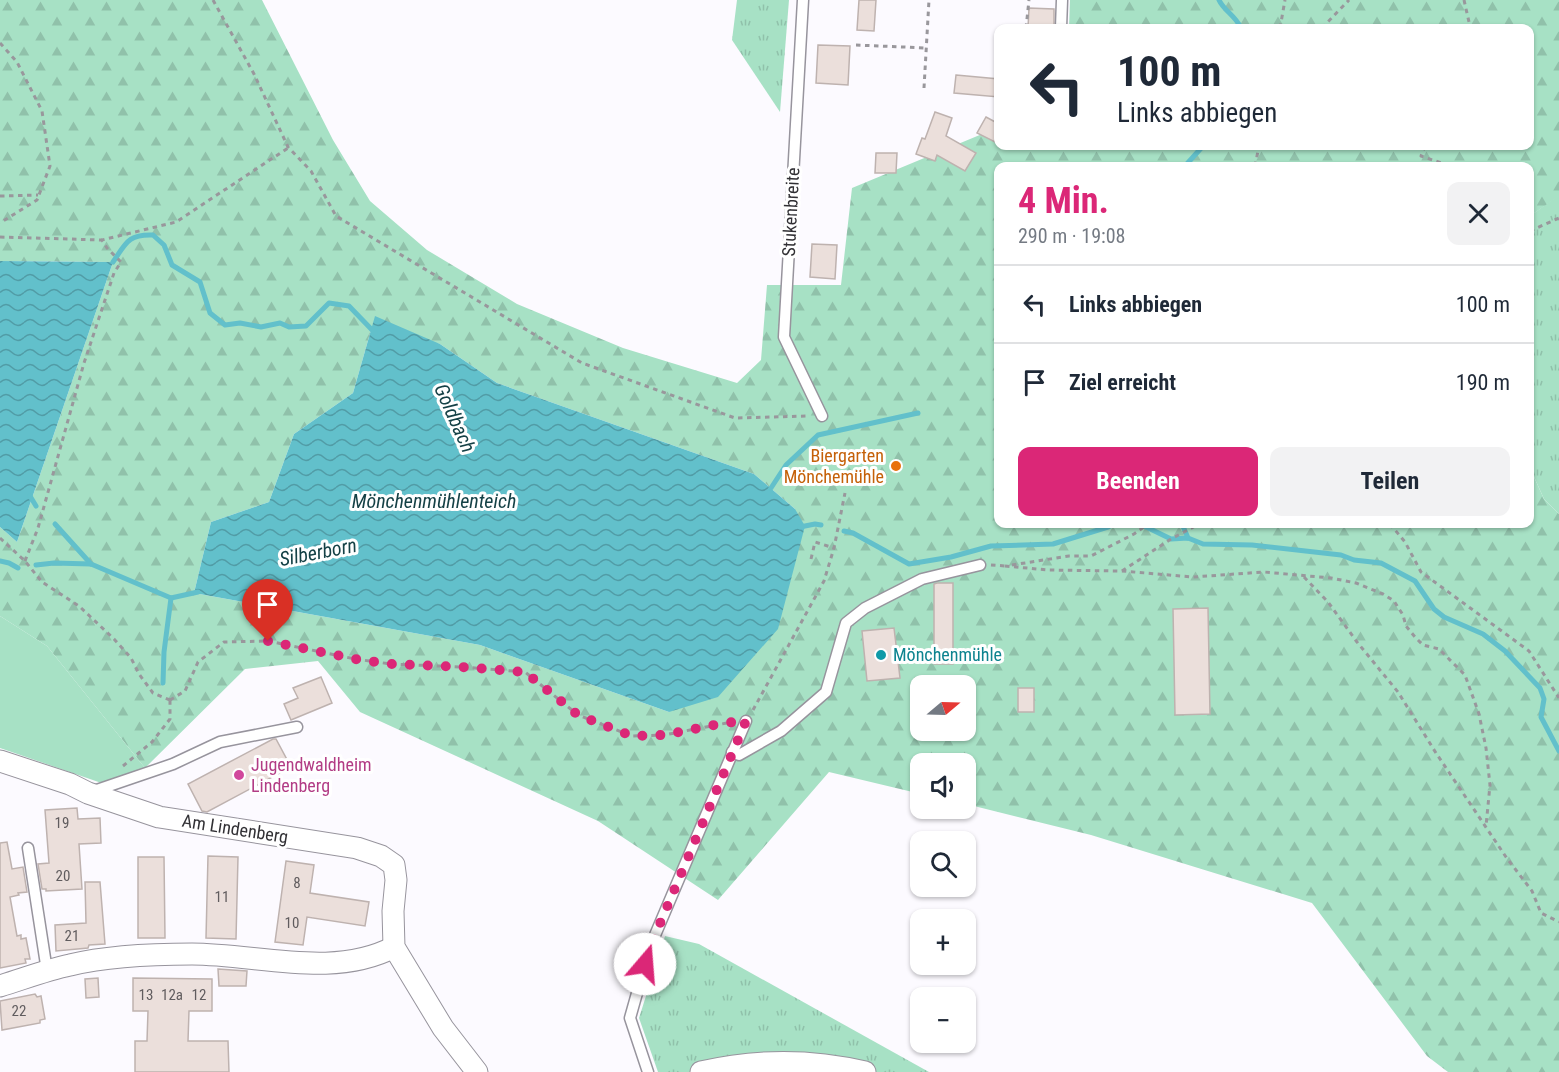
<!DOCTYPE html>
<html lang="de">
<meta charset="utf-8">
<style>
body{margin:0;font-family:"Roboto Condensed",sans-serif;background:#f2f2f3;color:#1f2937;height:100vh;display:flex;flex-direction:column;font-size:22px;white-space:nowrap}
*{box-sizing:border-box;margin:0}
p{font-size:20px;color:#747a83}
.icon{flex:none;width:33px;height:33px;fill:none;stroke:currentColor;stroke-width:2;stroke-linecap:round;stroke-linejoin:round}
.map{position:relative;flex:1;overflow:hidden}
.details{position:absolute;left:994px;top:162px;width:540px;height:366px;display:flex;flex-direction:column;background:#fff;border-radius:12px;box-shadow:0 2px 4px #0004}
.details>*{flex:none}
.banner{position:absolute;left:994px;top:24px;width:540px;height:126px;border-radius:12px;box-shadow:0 2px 4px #0004;background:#fff;color:#1f2937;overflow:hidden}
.needle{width:39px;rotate:71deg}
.fabs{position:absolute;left:910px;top:675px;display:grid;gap:12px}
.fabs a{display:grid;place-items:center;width:66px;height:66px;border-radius:12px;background:#fff;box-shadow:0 2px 4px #0004;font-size:30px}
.pin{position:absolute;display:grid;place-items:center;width:51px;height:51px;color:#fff;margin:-62px -26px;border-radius:50% 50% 50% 0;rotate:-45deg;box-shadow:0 0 6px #0007}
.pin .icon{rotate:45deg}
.me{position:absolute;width:66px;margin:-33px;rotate:18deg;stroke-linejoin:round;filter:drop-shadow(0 0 4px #0008)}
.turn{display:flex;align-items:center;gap:21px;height:126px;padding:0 24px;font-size:27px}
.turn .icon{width:78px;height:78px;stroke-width:2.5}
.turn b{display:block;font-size:42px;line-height:51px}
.round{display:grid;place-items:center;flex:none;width:63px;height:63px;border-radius:12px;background:#f2f2f3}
.summary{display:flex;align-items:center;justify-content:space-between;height:102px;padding:0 24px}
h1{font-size:36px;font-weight:700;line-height:45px;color:#db2777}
.button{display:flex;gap:12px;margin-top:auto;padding:12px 24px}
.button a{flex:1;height:69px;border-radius:12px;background:#db2777;color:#fff;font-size:24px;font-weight:700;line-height:69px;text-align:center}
.button a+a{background:#f2f2f3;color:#1f2937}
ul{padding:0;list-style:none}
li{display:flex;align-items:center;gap:18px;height:78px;padding:0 24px;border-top:2px solid #e0e1e3}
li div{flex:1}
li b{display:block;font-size:22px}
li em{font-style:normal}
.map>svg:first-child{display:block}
.grass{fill:url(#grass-tufts)}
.forest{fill:url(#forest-firs);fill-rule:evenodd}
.green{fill:#a7e1c5}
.water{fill:url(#water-waves)}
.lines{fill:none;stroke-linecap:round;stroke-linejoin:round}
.stream{stroke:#62c0cb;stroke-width:5}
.building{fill:#ebdfdb;stroke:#beb2af;stroke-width:1.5}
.service-casing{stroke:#97949d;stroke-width:13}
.minor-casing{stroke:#97949d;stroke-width:23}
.path{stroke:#99979c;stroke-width:3;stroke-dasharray:4.5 4.5;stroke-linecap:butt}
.service{stroke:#fff;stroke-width:10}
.minor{stroke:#fff;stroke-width:21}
.route{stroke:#db2777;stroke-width:10;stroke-dasharray:0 18}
.food-dot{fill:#e8710a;stroke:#fff;stroke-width:2}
.culture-dot{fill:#0f9aa8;stroke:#fff;stroke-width:2}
.hotel-dot{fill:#d1479c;stroke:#fff;stroke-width:2}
.labels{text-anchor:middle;stroke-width:6;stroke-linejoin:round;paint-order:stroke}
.number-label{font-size:15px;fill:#605c5e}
.street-label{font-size:18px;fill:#313034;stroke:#fff}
.food-label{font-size:18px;fill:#c56008;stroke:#fff;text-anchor:end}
.culture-label{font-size:18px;fill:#0d838f;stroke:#fff;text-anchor:start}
.hotel-label{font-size:18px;fill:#b23c85;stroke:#fff;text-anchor:start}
.water-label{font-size:20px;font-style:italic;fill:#154146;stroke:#fff}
</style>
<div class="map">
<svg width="1559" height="1072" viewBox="0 0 1559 1072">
<defs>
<pattern id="grass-tufts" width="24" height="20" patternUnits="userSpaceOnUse" patternTransform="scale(1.5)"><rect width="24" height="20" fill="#a7e1c5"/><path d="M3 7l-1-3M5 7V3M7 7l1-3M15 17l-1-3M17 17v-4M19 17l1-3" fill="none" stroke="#90c1aa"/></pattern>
<pattern id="forest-firs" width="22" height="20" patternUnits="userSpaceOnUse" patternTransform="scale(1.5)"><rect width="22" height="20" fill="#a7e1c5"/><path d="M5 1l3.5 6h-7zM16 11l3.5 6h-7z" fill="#90c1aa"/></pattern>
<pattern id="water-waves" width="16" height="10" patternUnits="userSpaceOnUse" patternTransform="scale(1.5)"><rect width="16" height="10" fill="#62c0cb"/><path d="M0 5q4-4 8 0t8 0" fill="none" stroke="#519ca6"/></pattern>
</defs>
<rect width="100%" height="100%" fill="#fcfaff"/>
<g class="grass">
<path d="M737,0H789L780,112L732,40Z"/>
<path d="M1559,195V514L1544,499L1530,468V216Z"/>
<path d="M665,936L699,944L929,1072H658L639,1018Z"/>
</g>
<path class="forest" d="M0,0H262L333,140L370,201L427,250L517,304L623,348L737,383L761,360L767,285H841L852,188L999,127V146H1530V28H1069L1070,0H1559V196L1530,216V166H999V524H1530V468L1544,499L1559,514V1072H1448L1427,1056L1312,903L1091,835L966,804V764H921V794L829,772L718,900L598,821L360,712L318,661L245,669L145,768L47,646L0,616V527L17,542L113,262L0,261ZM371,330L440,344L497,383L754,474L795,509L669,712L480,645L194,593L211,522L269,502L294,434L353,393ZM921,686H966V730H921Z"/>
<path class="green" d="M0,616L47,646L145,768L116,788L0,748Z"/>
<g class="water">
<path d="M0,261L113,262L17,542L0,527Z"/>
<path d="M375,316L440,344L497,383L754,474L795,509L805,526L778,629L718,697L669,712L480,645L194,593L211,522L269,502L294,434L353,393Z"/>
</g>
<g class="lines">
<g class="stream">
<path d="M1219,0C1224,11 1235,15 1241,28"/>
<path d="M1185,166L1203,146"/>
<path d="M113,262C126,243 128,234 153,235L164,245L172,265L200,282L210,313L225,325L240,323L261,327L280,323L289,327L306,326L329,303L349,306L375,333"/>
<path d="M771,488L786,465L818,435L918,413"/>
<path d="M30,496L36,506"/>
<path d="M55,524L91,564"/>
<path d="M1140,524L1171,539L1188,538L1203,544L1252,545L1341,555L1354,560L1381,563L1415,581L1434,609L1444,617L1483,634L1505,651L1540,688L1544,699L1541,717L1559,751"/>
<path d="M1182,524L1188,538"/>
<path d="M800,527L815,524L821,525"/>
<path d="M844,531L853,533L909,564L951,557L991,546L1053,544L1108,527L1113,524"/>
<path d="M0,561L9,563L18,568"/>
<path d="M36,565L54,563L91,564L171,598L198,592"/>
<path d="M163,683L164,652L171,598"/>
</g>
</g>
<g class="building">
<path d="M859,0H876L874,31L857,30Z"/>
<path d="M1029,8L1054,9V28H1028Z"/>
<path d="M818,45L850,46L848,85L816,83Z"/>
<path d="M956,75L999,79V97L954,93Z"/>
<path d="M935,112L952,118L946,136L976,153L965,171L937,155L935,161L916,154L922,138L925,139Z"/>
<path d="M986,117L999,124V133L995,142L977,133Z"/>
<path d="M876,153H897L896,173H875Z"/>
<path d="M812,244L837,245L835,279L810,277Z"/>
<path d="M937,583H953V664H934V584Z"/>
<path d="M1208,608L1210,714L1175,715L1173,609Z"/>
<path d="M894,628L900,678L867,681L862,631Z"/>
<path d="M321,677L332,703L291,720L284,704L298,698L293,688Z"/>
<rect x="1018" y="688" width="16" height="24"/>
<path d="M273,739H276L291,767L207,812L202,811L188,784Z"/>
<path d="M77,808L78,819L100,818L101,843L79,844L82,889L46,891V889H42L38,864L49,863L45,810Z"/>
<path d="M7,842L12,869L23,867L27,892L18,893L19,895L10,897L17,936L21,935V939L26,938L30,959H25L26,963L0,968V843Z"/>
<path d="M208,856L238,857L236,939L206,938Z"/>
<path d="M138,857H164L165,938H138Z"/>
<path d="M286,861L314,865L310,893L369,902L365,926L307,917L303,945L275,942Z"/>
<path d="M85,882H100L105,944L89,945L88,948L56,951L55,925L86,923Z"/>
<path d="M218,969L247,971L246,986H219Z"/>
<path d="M98,978L99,997L86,998L85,979Z"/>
<path d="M133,978L212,979V1011H189L188,1041H228L229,1072H135V1041H147L148,1011H133Z"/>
<path d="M35,994L37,997L41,996L45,1019L40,1020V1023L2,1030L0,1001Z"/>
</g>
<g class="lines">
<g class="service-casing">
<g id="service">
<path d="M803,0L784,337L822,416"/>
<path d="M1061,28L1062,0"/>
<path d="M732,752L739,755L781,731L826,692L846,623L865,608L922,579L980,565"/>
<path d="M91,792L173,764L220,742L297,727"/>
<path d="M28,848L47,971"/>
<path d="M648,1072L630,1018L650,947L746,721"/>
</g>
</g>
<g class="minor-casing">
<g id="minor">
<path d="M0,761L70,784L88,793L159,817L357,848L381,856L394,865L396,880L393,911L394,947L443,1028L477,1072"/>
<path d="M0,986C23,979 46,970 70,965C107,956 154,954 192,954C257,954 333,979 394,947"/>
<path d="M701,1072C757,1059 810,1059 865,1072"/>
</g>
</g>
<g class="path">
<path d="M213,0L254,74L288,147L311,171L336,216L582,363L735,418L808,416"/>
<path d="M1464,0L1469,22L1466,28"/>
<path d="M1026,28L1029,0"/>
<path d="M1280,28L1285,0"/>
<path d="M1322,28L1349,0"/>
<path d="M0,43L17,62L42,111L50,166L37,200L0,223"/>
<path d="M856,45L926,48"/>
<path d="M924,88L929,0"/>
<path d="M1425,146L1421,156L1450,166"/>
<path d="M1255,166L1259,146"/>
<path d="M0,196L38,195"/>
<path d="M1530,231L1559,218"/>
<path d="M0,237L102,240"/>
<path d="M1390,524L1405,542L1421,572L1529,651L1559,698"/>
<path d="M0,538L25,561L42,582L79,606L114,639L131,658L139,674L153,693L170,700"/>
<path d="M811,559L815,542L834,548"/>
<path d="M25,561L38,528L84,363L114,273L121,262L107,248L102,240L176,222L288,148"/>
<path d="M991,565L1006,566"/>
<path d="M1012,565L1069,556H1091L1134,534L1148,524"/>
<path d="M1005,566L1048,570L1122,571L1193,577L1264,572L1331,578L1356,583L1383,594L1394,601L1403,615L1406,626L1415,637L1423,645L1439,649L1465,675L1479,714L1486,748L1490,785L1486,826"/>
<path d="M1122,571L1171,539L1199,524"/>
<path d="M1304,577L1328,602L1357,642L1398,692L1436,753L1506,857L1532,891L1541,913L1559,922"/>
<path d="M170,700L185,691L198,662L224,642L268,641L355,659L391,664L462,667L525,672L578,715L632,736L664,735L732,722"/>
<path d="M753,710L824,581L834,548L845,493"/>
<path d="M123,766L152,742L170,719V700"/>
</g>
<use href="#service" class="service"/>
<use href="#minor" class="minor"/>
</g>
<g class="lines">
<path class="route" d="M268,641L355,659L391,664L462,667L525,672L578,715L632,736L664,735L724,723L746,721L650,947L645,964"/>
</g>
<circle class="food-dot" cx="896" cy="466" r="6"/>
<circle class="culture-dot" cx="881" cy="655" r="6"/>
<circle class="hotel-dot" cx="239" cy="775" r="6"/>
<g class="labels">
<g class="number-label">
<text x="62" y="828">19</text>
<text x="63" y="881">20</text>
<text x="297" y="888">8</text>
<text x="222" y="902">11</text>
<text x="292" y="928">10</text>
<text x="72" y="941">21</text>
<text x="146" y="1000">13</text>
<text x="172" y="1000">12a</text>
<text x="199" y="1000">12</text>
<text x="19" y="1016">22</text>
</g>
<g class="street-label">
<text transform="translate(791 212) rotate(-87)" y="6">Stukenbreite</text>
<text transform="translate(235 829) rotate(9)" y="6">Am Lindenberg</text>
</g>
<g class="food-label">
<text x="884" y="462">Biergarten<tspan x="884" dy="21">Mönchemühle</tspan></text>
</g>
<g class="culture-label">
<text x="893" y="661">Mönchenmühle</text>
</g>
<g class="hotel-label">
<text x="251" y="771">Jugendwaldheim<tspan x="251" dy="21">Lindenberg</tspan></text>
</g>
<g class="water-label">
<text transform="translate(455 418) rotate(66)" y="7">Goldbach</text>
<text x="434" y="508">Mönchenmühlenteich</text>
<text transform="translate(318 552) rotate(-11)" y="7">Silberborn</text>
</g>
</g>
</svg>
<div class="fabs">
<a><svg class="needle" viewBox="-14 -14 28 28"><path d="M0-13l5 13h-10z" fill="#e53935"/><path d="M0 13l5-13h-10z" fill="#747a83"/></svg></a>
<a><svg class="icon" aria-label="sound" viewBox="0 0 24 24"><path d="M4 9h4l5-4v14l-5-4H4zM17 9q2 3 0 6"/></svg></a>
<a><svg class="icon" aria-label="search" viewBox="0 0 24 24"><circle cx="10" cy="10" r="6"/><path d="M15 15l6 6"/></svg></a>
<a>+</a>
<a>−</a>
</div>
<div class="pin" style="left:268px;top:641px;background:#d93025"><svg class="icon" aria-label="arrive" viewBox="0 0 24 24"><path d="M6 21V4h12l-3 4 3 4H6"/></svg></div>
<svg class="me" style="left:645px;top:964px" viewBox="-20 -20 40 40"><circle r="19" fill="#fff"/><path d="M0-13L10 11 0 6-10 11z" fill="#db2777"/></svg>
<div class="banner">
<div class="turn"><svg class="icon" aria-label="left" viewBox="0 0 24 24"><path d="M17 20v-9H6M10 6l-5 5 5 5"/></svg><div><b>100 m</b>Links abbiegen</div></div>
</div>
<section class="details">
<div class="summary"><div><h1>4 Min.</h1><p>290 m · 19:08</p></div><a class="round"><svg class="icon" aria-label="close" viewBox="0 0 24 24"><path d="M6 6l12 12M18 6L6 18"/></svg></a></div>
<ul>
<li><svg class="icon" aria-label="left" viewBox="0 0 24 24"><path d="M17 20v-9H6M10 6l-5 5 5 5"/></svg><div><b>Links abbiegen</b></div><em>100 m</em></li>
<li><svg class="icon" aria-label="arrive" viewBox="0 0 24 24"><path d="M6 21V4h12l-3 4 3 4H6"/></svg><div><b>Ziel erreicht</b></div><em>190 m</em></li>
</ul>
<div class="button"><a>Beenden</a><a>Teilen</a></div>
</section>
</div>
